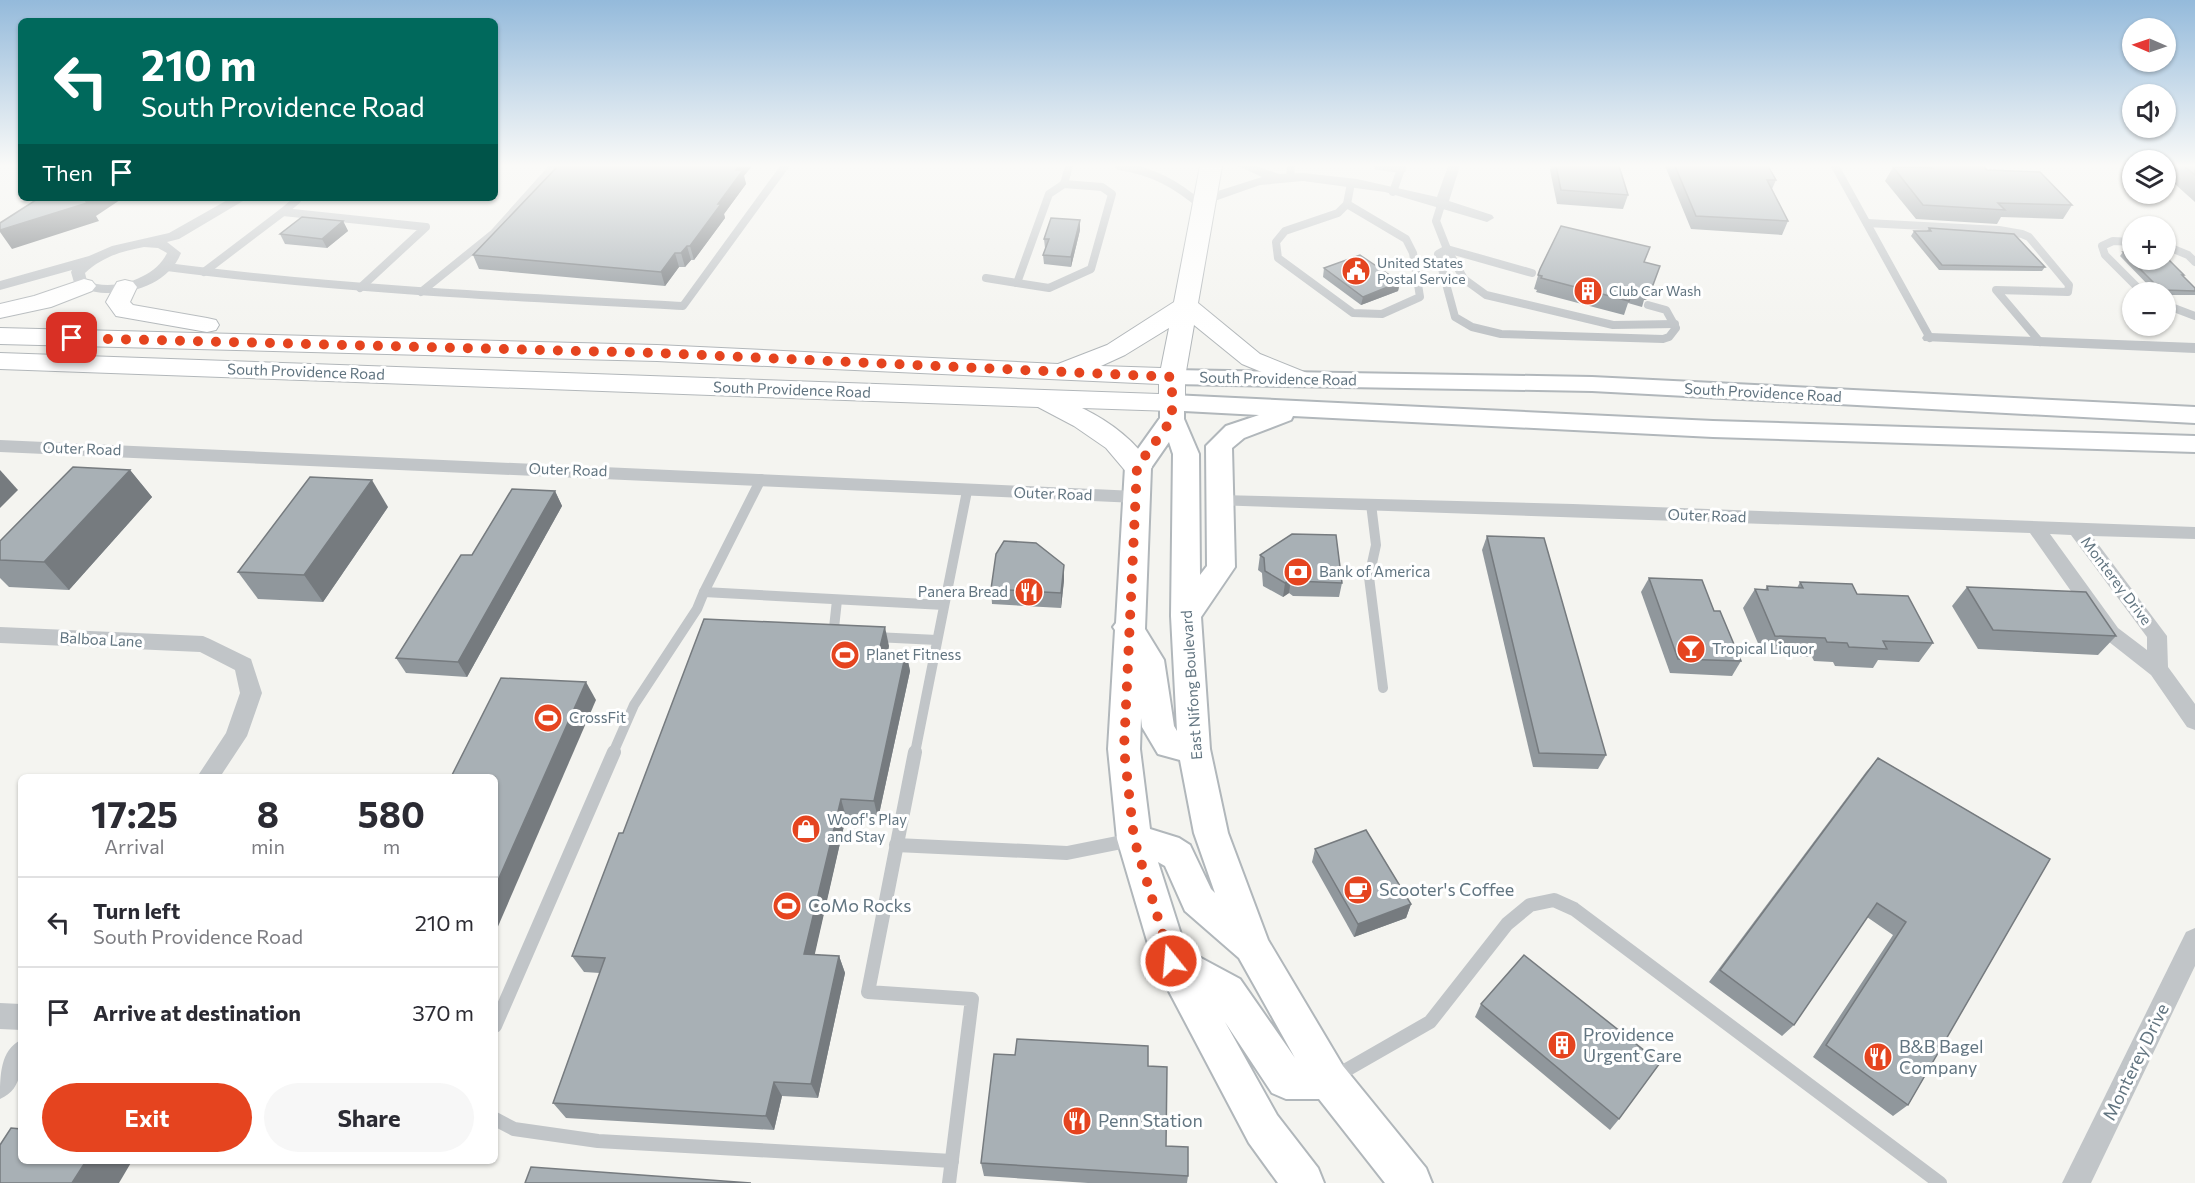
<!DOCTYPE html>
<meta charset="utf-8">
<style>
body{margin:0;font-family:Commissioner,sans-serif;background:#f7f7f7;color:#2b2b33;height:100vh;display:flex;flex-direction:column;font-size:22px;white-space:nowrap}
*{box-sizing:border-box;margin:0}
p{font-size:20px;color:#7c7c81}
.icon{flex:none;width:33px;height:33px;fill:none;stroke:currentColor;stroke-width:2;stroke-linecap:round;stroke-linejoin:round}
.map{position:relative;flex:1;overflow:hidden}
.drawer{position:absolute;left:18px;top:774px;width:480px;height:390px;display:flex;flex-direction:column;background:#fff;border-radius:9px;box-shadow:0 2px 4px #0004}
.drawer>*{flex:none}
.banner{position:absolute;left:18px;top:18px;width:480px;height:183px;border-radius:9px;box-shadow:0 2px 4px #0004;background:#00695c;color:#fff;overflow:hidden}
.needle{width:39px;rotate:272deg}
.tools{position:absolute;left:2122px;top:18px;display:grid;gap:12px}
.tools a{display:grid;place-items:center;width:54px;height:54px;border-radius:50%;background:#fff;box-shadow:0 2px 4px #0004;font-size:30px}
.pin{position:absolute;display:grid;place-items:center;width:51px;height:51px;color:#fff;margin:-26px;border-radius:12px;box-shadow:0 3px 9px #0006}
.me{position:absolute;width:66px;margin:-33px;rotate:343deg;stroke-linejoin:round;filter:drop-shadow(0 0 4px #0008)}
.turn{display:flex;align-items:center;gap:21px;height:126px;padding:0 24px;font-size:27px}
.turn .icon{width:78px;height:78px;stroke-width:2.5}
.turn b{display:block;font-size:42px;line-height:51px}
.then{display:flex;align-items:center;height:57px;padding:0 24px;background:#0003;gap:12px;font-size:22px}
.eta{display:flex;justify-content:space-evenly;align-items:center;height:102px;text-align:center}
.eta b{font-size:36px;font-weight:700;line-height:42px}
.button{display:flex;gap:12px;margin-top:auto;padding:12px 24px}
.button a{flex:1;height:69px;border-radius:36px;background:#e5441f;color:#fff;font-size:24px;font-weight:700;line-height:69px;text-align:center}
.button a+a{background:#f7f7f7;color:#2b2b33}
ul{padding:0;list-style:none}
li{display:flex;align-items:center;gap:18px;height:90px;padding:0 24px;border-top:2px solid #e1e1e2}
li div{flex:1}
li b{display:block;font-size:22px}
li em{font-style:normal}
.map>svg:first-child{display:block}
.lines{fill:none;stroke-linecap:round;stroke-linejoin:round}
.secondary-casing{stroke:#b1b7bb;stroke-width:4}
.primary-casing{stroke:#b2b7ba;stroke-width:2}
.service-far2{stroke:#c1c5c8;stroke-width:8}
.service-far1{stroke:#c1c5c8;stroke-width:10}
.service{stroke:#c1c5c8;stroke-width:14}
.minor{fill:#c1c5c8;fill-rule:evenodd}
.secondary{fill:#fff;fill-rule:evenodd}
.primary{fill:#fff;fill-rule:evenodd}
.wall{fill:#90979c}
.shaded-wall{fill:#767b7f}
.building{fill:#a8b0b5;stroke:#767b7f;stroke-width:1.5}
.route{stroke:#e5441f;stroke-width:10;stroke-dasharray:0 18}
.labels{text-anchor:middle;stroke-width:6;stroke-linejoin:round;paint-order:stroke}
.far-poi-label{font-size:14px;fill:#627581;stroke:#fff;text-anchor:start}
.street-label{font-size:15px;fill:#627581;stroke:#fff}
.poi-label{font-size:15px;fill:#627581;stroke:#fff;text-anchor:start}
.near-poi-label{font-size:18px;fill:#627581;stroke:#fff;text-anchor:start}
.near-street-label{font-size:18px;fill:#627581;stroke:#fff}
</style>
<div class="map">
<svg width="2195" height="1183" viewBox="0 0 2195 1183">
<rect width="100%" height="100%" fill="#f4f4f0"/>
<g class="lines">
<g class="secondary-casing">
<g id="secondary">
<path d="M1172,370L1592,377L2195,407V423L1592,391L1172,384L1164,382L1160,377L1164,372Z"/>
<path d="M1172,395L1713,421L2195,436V452L1713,437L1293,416L1291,420L1244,438L1232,448L1235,567L1201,617L1210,749L1228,833L1268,940L1343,1066L1426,1168L1432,1183H1385L1319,1099H1286L1272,1093L1225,1022L1277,1115L1318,1168L1324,1183H1278L1249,1143L1153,961L1117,839L1108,749L1115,630L1113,627L1116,623L1125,467L1160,418V403L1163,398ZM1184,411L1259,415L1226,426L1206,446L1207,566L1200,575L1199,454L1184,419ZM1169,442L1173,454L1171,616L1177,731L1174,726L1164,660L1145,629L1151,468ZM1141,718L1142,727L1158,754L1180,760L1194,833L1215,893L1211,889L1190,845L1179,838L1150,829L1140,749ZM1158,862L1165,866L1185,911L1239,958L1295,1058L1240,979L1186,950Z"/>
</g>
</g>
<g class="primary-casing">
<g id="primary">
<path d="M1200,166H1222L1198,303L1260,354L1307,373L1311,379L1307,385L1298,387L1242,364L1194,325L1185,377V403L1181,409L1172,411L1082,408C1109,421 1136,441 1152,467L1148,474L1138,476L1128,474L1106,448L1074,426L1038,407L0,369V353L1159,394V384L657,361L0,344V328L657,345L1058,364L1107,345L1174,302ZM1169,328L1161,368L1101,366L1125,355Z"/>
<path d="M84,279L92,281L96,286L92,291L51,307L0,318V304L34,296Z"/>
<path d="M125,280L133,282L137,287L130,302L133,305L207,318L216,320L219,325L216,330L207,332L116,316L106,302L117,282Z"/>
</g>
</g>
<g class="service-far2">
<path d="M1119,166C1153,171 1176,184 1202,206"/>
<path d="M1378,166L1402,169"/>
<path d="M1835,166L1930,338"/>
<path d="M1290,178L1291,166"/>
<path d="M1064,184L1069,166"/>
<path d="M1064,184L1102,187L1112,194L1091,269L1049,288L1017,283L1049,194Z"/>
<path d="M1393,192L1402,166"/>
<path d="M297,200L283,212L426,227L360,288"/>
<path d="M1442,202L1436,221L1447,249L1464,279L1486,295L1613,325L1675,324"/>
<path d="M1347,204L1406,239L1413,253L1420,297L1382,314L1353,313L1278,258L1276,242L1285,231L1338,213Z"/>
<path d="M1347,204L1351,183"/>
<path d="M1867,223L1999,230L2022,234L2029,237L2069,285L2068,292L1996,290L2040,342"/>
<path d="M2133,242L2113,241L2102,246L2105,255L2142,292"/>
<path d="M2166,246L2188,255L2195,262"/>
<path d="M167,267C338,289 510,297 683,306L785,166"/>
<path d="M204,272L283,212"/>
<path d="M1532,273L1447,249L1438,254L1455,317L1472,327L1501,334L1663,339L1669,337L1676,328L1666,310L1648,305"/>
<path d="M986,278L1017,283"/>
<path d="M421,292L494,233L554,166"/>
<path d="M2166,305L2195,316"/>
</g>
<g class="service-far1">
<path d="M761,479L704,592L944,605"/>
<path d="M1371,504L1376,545L1369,577L1383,688"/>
<path d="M837,600L834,628L842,634"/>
<path d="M875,637L937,640"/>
<path d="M613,753L634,705L697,609L704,592"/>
<path d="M915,753L967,491"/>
</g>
<g class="service">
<path d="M915,752L868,992L972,999L949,1183"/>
<path d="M896,845L1067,853L1132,840"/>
<path d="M495,1026L614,752"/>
<path d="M1334,1077L1430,1022L1507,924L1530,905L1554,900L1574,909L1940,1183"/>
<path d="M495,1119L514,1129L598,1141L952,1161"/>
</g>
<g class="minor">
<path d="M1238,166H1256L1279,174L1303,173L1357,179L1437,197L1448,166H1460L1449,201L1492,215L1494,218L1487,222L1385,192L1303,181L1260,185L1209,203H1199L1197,200L1199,197L1262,177Z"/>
<path d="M231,198H248L179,239L167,242L181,253C166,291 110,302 75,286L71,272L72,270L0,290V281L89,256L112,246L169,233ZM144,247L158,248L167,253C155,279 112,292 87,281L85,273C102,257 122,251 144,247Z"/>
<path d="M1930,333L2195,343V353L1924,341L1922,338L1924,335Z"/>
<path d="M0,440L1136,491L1142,493L1145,497L1142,501L1136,503L0,452Z"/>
<path d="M1220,495L1573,504L2195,527V539L2092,536L2167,636L2168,667L2195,704V730L2187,727L2151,675L2104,638L2030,533L1214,505L1211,501L1214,497ZM2050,534L2071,535L2147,637V650L2118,628Z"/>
<path d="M0,627L203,636L210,639L251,659L262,693L247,736L220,777H197L226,733L240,693L235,670L200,652L0,643Z"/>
<path d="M2195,928V966L2091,1183H2062L2186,932Z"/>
<path d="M0,1003L21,1004V1030L0,1029Z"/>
<path d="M21,1040C21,1063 25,1088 0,1099C0,1076 0,1050 21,1040Z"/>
</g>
<use href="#secondary" class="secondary"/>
<use href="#primary" class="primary"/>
</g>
<g class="wall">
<path d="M1551,166H1619L1628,195L1623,209L1557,204L1550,170Z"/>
<path d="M1665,166H1768L1776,180L1772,189L1788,221L1782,235L1691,229Z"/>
<path d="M1912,166H1983L1987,170L2072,205L2063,219L2001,217L1997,224L1916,219L1885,181L1893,167L1914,168Z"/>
<path d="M2168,166H2195V202L2166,176V169Z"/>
<path d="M744,176L746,184L724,214L725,218L694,260H691L685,267H679L665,286L479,269L473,255Z"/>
<path d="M343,221L348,231L327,248L285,244L280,234Z"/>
<path d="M1929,228L2045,267L2042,271L1939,270L1911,236L1914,231H1927Z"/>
<path d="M1080,230L1071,267L1044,264L1043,255L1046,248H1045L1044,239Z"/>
<path d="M2123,252L2184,275L2183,276L2195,288V295H2166V292H2159L2155,289L2151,288L2120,256Z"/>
<path d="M1660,266L1647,299L1644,300L1642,307L1628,303L1624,315L1536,292L1537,290L1534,289L1540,269Z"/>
<path d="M1324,268L1400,282L1398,291L1361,305L1323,277Z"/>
<path d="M130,470L152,497L69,590L9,587L0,578V541Z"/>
<path d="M555,491L562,506L467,677L406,673L396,658L472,555Z"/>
<path d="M388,507L323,602L258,599L238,572Z"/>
<path d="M1487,536L1606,755L1598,769L1533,767L1482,550Z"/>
<path d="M1260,555L1342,583L1339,597L1293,596L1289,593L1283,597L1263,586L1262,573L1258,570Z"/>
<path d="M1064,565V580L1061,608L992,604L991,589Z"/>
<path d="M1649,578L1741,661L1732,676L1670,673L1641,592Z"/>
<path d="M1800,582L1857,594L1933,643L1919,662L1878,660L1873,668L1835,666L1833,662L1814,661L1812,657L1763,655L1743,608L1755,589L1765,590L1767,586L1797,588Z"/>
<path d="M1967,587L2116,636L2098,655L1978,649L1952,606Z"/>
<path d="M889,646L888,651L906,652L910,671L878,819L846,817L814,955L839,956L845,973L818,1098L782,1096L774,1130L566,1118L553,1103L600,973L584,972L572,956L623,833Z"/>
<path d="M1878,758L2050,859L1908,1105L1893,1116L1813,1057L1893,935L1867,917L1794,1025L1782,1036L1709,982L1866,772Z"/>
<path d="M1315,849L1411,904L1406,918L1354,937L1312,862Z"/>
<path d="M1481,1004L1619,1119L1610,1130L1475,1017Z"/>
<path d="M1148,1066L1166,1146L1188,1176L1187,1183H1088L984,1176L981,1163Z"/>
</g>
<g class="shaded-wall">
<path d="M739,166H752L744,176L746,184L724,214L725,218L694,260L690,246L718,204Z"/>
<path d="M84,198H123L96,216L99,221L12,249L0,232V230Z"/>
<path d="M1080,220V230L1071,267V257Z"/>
<path d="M343,221L348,231L327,248L322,239Z"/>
<path d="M687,246L691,260L685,267L681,253Z"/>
<path d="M675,253L679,267L665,286L661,272Z"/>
<path d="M1400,282L1398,291L1361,305L1363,297Z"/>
<path d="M1653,285L1647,299L1644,300L1649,287Z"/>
<path d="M0,470L18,490L0,508Z"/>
<path d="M130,470L152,497L69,590L44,562Z"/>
<path d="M372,480L388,507L323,602L304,575Z"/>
<path d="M555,491L562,506L467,677L458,662Z"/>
<path d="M1064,565V580L1061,608V593Z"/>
<path d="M1291,578L1289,593L1283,597L1285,583Z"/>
<path d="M885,627L889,646L883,670L879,651Z"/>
<path d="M906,652L910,671L878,819L874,801Z"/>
<path d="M586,682L596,700L496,931L495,930V887Z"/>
<path d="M841,799L846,817L811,971L804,954Z"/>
<path d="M1411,904L1406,918L1354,937L1358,924Z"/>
<path d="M839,956L845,973L818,1098L811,1084Z"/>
<path d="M774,1082L782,1096L774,1130L766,1116Z"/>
<path d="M86,1161H132L119,1183H72Z"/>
</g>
<g class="building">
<path d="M558,166H739L736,170H743L718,204H721L690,246H687L681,253H675L661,272L473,255Z"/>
<path d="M1556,166H1619L1628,195L1561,190Z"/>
<path d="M1675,166H1768L1776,180H1767L1788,221L1696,216Z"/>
<path d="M1931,166H1983L1987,170L2040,172L2072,205L1998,203L2005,210L1923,205L1893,167L1933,168Z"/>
<path d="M2184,166H2195V175Z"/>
<path d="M39,198H84L87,203L0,230V223Z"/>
<path d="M302,217L343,221L322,239L280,234Z"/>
<path d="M1051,218L1080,220L1071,257L1043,255L1049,239H1044Z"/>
<path d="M1561,226L1650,247L1644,262L1660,266L1653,285L1649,287L1647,292L1633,289L1629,301L1541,278L1542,276L1538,275L1540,269Z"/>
<path d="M1929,228L2014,234L2045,267L1942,265L1914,231H1931Z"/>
<path d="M2123,252H2133V260H2166V257L2184,275H2182L2195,288V291L2164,290L2158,284H2155Z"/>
<path d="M1360,255L1400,282L1363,297L1324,268Z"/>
<path d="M73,467L130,470L44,562L0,560V541Z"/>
<path d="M310,477L372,480L304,575L238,572Z"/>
<path d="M512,489L555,491L458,662L396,658L461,555H472Z"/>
<path d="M1292,534L1336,535L1342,583L1295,581L1291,578L1285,583L1265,571L1264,558L1260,555Z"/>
<path d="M1487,536L1544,538L1606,755L1539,753Z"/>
<path d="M1004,541L1036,543L1064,565L1061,593L991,589L996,554Z"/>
<path d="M1649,578L1702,580L1714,611H1720L1741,661L1678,659Z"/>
<path d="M1800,582L1852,584L1857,594L1908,596L1933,643L1883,641L1887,649L1849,647L1847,643L1827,642L1825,638L1775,636L1755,589L1768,590L1767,586L1803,588Z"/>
<path d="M1967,587L2086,592L2116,636L1993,630Z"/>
<path d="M704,619L885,627L879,651L906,652L874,801L841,799L804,954L839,956L811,1084L774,1082L766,1116L553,1103L605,958L572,956L619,833H623Z"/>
<path d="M501,678L586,682L495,887V777H451Z"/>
<path d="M1878,758L2050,859L1908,1105L1826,1045L1906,922L1877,903L1794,1025L1720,970Z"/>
<path d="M1366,830L1411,904L1358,924L1315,849Z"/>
<path d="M1524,955L1660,1063L1619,1119L1481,1004Z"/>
<path d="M1017,1039L1148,1046V1066L1167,1067L1166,1146L1188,1147V1176L981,1163L994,1054L1015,1055Z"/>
<path d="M11,1128L21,1129V1161H86L72,1183H0V1145Z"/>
<path d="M531,1167L751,1183H525Z"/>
</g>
<linearGradient id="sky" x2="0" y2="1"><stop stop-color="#94badb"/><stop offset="0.5" stop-color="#fafaf8"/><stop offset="1" stop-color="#fafaf8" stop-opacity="0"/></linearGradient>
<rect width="2195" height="331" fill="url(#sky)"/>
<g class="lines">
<path class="route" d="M72,338L657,353L1172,377V419L1137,467L1124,749L1134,839L1171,961"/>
</g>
<defs>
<g id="civic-disc" transform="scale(1.5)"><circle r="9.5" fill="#e5441f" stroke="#fff"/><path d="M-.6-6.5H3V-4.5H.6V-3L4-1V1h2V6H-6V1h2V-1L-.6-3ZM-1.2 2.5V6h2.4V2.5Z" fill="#fff"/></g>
<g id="building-disc" transform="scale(1.5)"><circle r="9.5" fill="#e5441f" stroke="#fff"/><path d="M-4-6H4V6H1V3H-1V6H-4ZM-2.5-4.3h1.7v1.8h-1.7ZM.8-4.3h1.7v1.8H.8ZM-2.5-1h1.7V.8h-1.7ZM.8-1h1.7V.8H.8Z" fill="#fff"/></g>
<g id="bank-disc" transform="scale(1.5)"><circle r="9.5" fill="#e5441f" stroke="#fff"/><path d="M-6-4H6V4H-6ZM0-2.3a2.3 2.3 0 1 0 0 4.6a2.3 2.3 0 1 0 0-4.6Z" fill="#fff"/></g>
<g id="restaurant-disc" transform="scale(1.5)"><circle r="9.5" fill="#e5441f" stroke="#fff"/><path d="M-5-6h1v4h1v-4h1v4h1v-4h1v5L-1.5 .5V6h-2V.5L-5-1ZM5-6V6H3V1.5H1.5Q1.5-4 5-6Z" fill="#fff"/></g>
<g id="bar-disc" transform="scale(1.5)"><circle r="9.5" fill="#e5441f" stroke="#fff"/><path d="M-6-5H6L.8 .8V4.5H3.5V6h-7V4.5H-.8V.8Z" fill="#fff"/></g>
<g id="stadium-disc" transform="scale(1.5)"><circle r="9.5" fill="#e5441f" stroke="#fff"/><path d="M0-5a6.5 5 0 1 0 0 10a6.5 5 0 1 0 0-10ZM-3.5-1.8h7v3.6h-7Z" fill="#fff"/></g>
<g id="shop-disc" transform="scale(1.5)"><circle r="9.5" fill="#e5441f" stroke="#fff"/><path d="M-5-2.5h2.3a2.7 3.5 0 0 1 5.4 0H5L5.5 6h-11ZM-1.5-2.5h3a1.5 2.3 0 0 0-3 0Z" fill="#fff"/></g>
<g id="cafe-disc" transform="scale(1.5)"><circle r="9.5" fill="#e5441f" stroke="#fff"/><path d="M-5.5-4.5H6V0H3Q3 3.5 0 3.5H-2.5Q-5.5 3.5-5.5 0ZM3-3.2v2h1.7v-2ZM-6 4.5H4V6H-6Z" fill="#fff"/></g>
</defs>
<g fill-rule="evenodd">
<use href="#civic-disc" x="1356" y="271"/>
<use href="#building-disc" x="1588" y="291"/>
<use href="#bank-disc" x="1298" y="572"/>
<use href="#restaurant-disc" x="1029" y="592"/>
<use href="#bar-disc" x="1691" y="649"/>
<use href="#stadium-disc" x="845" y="655"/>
<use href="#stadium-disc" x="548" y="718"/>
<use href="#shop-disc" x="806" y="829"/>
<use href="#cafe-disc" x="1358" y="890"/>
<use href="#stadium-disc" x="787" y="906"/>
<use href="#building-disc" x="1562" y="1045"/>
<use href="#restaurant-disc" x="1878" y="1057"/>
<use href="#restaurant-disc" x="1077" y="1121"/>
</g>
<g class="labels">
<g class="far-poi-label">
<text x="1377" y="268">United States<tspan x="1377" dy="16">Postal Service</tspan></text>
<text x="1609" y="296">Club Car Wash</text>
</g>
<g class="street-label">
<text transform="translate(306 372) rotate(2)" y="5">South Providence Road</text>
<text transform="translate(1278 379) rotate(1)" y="5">South Providence Road</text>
<text transform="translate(792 390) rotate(2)" y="5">South Providence Road</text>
<text transform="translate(1763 393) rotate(3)" y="5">South Providence Road</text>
<text transform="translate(82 449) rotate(2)" y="5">Outer Road</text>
<text transform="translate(568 470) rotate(2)" y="5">Outer Road</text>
<text transform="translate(1053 494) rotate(2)" y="5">Outer Road</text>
<text transform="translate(1707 516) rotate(2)" y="5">Outer Road</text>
<text transform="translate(2116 581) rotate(53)" y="5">Monterey Drive</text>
<text transform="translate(101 640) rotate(3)" y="5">Balboa Lane</text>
<text transform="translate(1192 685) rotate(-94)" y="5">East Nifong Boulevard</text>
</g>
<g class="poi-label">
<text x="1319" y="577">Bank of America</text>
<text x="1008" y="597" text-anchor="end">Panera Bread</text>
<text x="1712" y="654">Tropical Liquor</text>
<text x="866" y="660">Planet Fitness</text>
<text x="569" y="723">CrossFit</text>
<text x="827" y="825">Woof's Play<tspan x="827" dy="17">and Stay</tspan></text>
</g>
<g class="near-poi-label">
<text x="1379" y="896">Scooter's Coffee</text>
<text x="808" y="912">CoMo Rocks</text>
<text x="1583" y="1041">Providence<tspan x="1583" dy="21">Urgent Care</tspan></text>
<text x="1899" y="1053">B&amp;B Bagel<tspan x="1899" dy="21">Company</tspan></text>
<text x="1098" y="1127">Penn Station</text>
</g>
<g class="near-street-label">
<text transform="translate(2136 1062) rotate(-64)" y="6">Monterey Drive</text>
</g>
</g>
</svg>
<div class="tools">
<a><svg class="needle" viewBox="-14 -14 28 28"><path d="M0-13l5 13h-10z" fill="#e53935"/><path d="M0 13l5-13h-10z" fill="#7c7c81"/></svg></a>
<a><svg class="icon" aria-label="sound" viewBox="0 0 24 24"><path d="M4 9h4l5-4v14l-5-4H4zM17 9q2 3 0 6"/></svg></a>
<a><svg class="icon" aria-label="layers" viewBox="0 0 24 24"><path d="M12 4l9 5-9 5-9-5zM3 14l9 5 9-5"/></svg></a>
<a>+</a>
<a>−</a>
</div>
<div class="pin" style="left:72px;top:338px;background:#d93025"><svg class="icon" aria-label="arrive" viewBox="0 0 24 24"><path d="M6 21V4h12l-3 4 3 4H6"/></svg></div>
<svg class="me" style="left:1171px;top:961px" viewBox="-20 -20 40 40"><circle r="17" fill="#e5441f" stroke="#fff" stroke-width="3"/><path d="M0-11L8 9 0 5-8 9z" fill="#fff"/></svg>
<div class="banner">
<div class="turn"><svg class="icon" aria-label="left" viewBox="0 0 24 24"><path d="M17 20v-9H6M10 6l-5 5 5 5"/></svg><div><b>210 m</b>South Providence Road</div></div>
<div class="then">Then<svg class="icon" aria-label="arrive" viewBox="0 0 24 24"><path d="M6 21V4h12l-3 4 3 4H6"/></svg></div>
</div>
<section class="drawer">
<div class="eta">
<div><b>17:25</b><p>Arrival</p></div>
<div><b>8</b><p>min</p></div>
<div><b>580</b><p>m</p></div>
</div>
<ul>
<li><svg class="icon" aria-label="left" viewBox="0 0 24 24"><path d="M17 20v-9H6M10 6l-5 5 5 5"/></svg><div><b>Turn left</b><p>South Providence Road</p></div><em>210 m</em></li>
<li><svg class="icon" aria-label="arrive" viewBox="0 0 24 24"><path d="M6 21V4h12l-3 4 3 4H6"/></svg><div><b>Arrive at destination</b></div><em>370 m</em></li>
</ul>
<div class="button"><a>Exit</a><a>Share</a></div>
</section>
</div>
